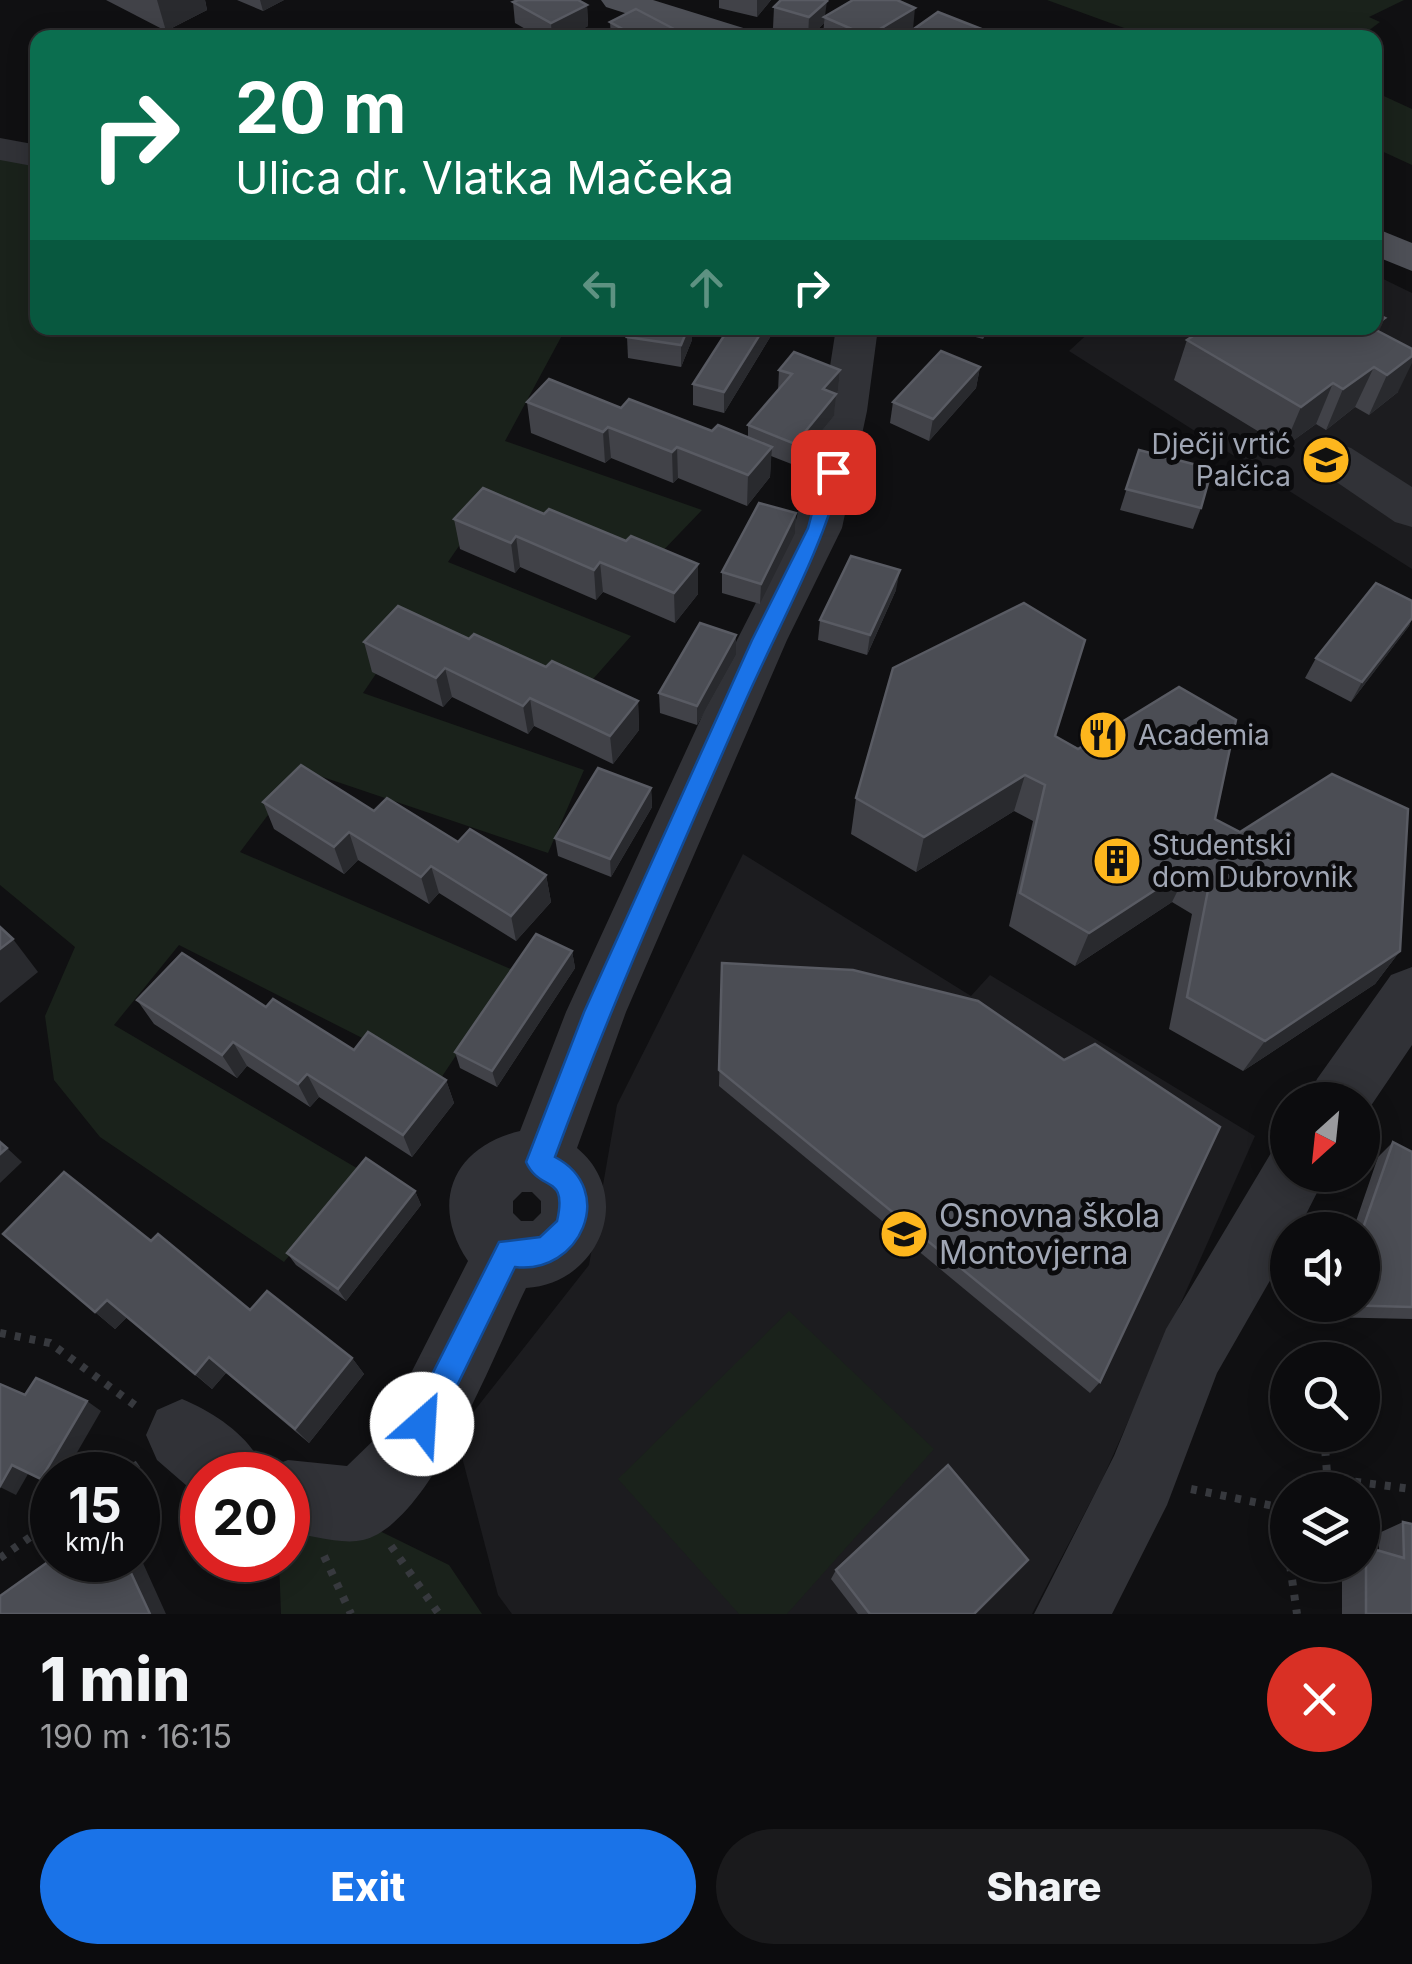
<!DOCTYPE html>
<meta charset="utf-8">
<style>
body{margin:0;font-family:Inter,sans-serif;background:#1a1a1c;color:#f1f3f6;height:100vh;display:flex;flex-direction:column;font-size:38px;white-space:nowrap}
*{box-sizing:border-box;margin:0}
p{font-size:32px;color:#9a9b9e}
.icon{flex:none;width:55px;height:55px;fill:none;stroke:currentColor;stroke-width:2;stroke-linecap:round;stroke-linejoin:round}
.map{position:relative;height:1614px;overflow:hidden}
.details{display:flex;flex-direction:column;background:#0c0c0e;flex:1}
.details>*{flex:none}
.guide{position:absolute;left:30px;top:30px;width:1352px;height:305px;border-radius:20px;box-shadow:0 5px 25px #0003,0 0 0 2px #2c2c2e;background:#0b6e4f;color:#fff;overflow:hidden}
.needle{width:65px;rotate:207deg}
.fabs{position:absolute;left:1270px;top:1082px;display:grid;gap:20px}
.fabs a{display:grid;place-items:center;width:110px;height:110px;border-radius:50%;background:#0c0c0e;box-shadow:0 5px 25px #0003,0 0 0 2px #2c2c2e;font-size:50px}
.speed{position:absolute;left:30px;top:1452px;display:flex;gap:20px;font-size:50px;font-weight:700;text-align:center}
.speed>*{display:grid;place-content:center;width:130px;height:130px;border-radius:50%;background:#0c0c0e;box-shadow:0 5px 25px #0003,0 0 0 2px #2c2c2e;line-height:1}
.speed small{font-size:25px;font-weight:400}
.speed .limit{border:15px solid #d22;background:#fff;color:#111}
.pin{position:absolute;display:grid;place-items:center;width:85px;height:85px;color:#fff;margin:-42px;border-radius:20px;box-shadow:0 5px 15px #0006}
.me{position:absolute;width:110px;margin:-55px;rotate:26deg;stroke-linejoin:round;filter:drop-shadow(0 0 8px #0008)}
.turn{display:flex;align-items:center;gap:35px;height:210px;padding:0 40px;font-size:45px}
.turn .icon{width:130px;height:130px;stroke-width:2.5}
.turn b{display:block;font-size:70px;line-height:85px}
.lanes{display:flex;align-items:center;height:95px;padding:0 40px;background:#0003;justify-content:center;gap:50px;direction:ltr}
.lanes .off{opacity:.35}
.round{display:grid;place-items:center;flex:none;width:105px;height:105px;border-radius:52px;background:#1a1a1c}
.summary{display:flex;align-items:center;justify-content:space-between;height:170px;padding:0 40px}
h1{font-size:60px;font-weight:800;line-height:75px}
.cta{display:flex;gap:20px;margin-top:auto;padding:20px 40px}
.cta a{flex:1;height:115px;border-radius:60px;background:#1a73e8;color:#fff;font-size:40px;font-weight:800;line-height:115px;text-align:center}
.cta a+a{background:#1a1a1c;color:#f1f3f6}
.map>svg:first-child{display:block}
.built{fill:#1c1c1f}
.green{fill:#1a221b}
.lines{fill:none;stroke-linecap:round;stroke-linejoin:round}
.path{stroke:#37393e;stroke-width:8;stroke-dasharray:6 9;stroke-linecap:butt}
.minor{fill:#313237;fill-rule:evenodd}
.major{fill:#4d4f56;fill-rule:evenodd}
.wall{fill:#414248}
.shaded-wall{fill:#292a2e}
.building{fill:#4b4d54;stroke:#595b63;stroke-width:2.5}
.route{fill:#1a73e8;stroke:#114b97;stroke-width:2.5}
.labels{text-anchor:middle;stroke-width:10;stroke-linejoin:round;paint-order:stroke}
.poi-label{font-size:28px;fill:#a0a6b4;stroke:#0b0b0d;text-anchor:start}
.near-poi-label{font-size:32px;fill:#a0a6b4;stroke:#0b0b0d;text-anchor:start}
</style>
<div class="map">
<svg width="1412" height="1614" viewBox="0 0 1412 1614">
<rect width="100%" height="100%" fill="#101012"/>
<g class="built">
<path d="M1375,275L1412,293V569L1069,351L1094,328H1375Z"/>
<path d="M743,854L971,996L990,975L1255,1136L1103,1478L1032,1614H512L498,1595L456,1434L589,1265L617,1105Z"/>
</g>
<g class="green">
<path d="M1047,0H1404L1369,17L1380,22L1360,37H1149Z"/>
<path d="M1375,92L1412,109V165L1375,148Z"/>
<path d="M0,141L37,150L38,328H566L505,441L702,510L654,560L485,508L448,562L631,636L579,695L411,622L363,693L584,770L548,853L302,770L240,852L513,970L441,1078L179,945L114,1025L360,1170L284,1262L100,1137L54,1080L45,1016L75,947L0,885Z"/>
<path d="M789,1311L934,1449L787,1614H739L618,1479Z"/>
<path d="M341,1512L449,1565L482,1614H281L279,1560H288V1523Z"/>
</g>
<g class="lines">
<g class="path">
<path d="M0,1333L50,1343L140,1409"/>
<path d="M1324,1435L1327,1473L1349,1481"/>
<path d="M122,1475L138,1464"/>
<path d="M1191,1489L1283,1508L1288,1545"/>
<path d="M1350,1490L1349,1481L1412,1489"/>
<path d="M391,1546L439,1614"/>
<path d="M324,1556L351,1614"/>
<path d="M0,1558L52,1522"/>
<path d="M1290,1565L1297,1614"/>
</g>
<g class="minor">
<path d="M0,138L38,145V167L0,160Z"/>
<path d="M836,328H878L867,411L842,528L787,640L626,1012L577,1148C636,1197 598,1284 526,1288C496,1349 431,1524 363,1540C342,1545 309,1535 288,1532V1475H202V1499L157,1460L146,1435L157,1410L182,1399C215,1413 250,1436 264,1469L288,1460L347,1466L380,1434L468,1261C429,1203 453,1147 520,1131L566,1012L737,640L794,528L823,411ZM522,1192H532L541,1201V1213L533,1221H521L513,1213V1201Z"/>
<path d="M1335,443L1351,448L1412,487V527L1395,522L1319,470L1312,459L1319,448Z"/>
<path d="M1412,967V1045L1362,1119V1100H1308L1317,1079L1391,975Z"/>
<path d="M1288,1147V1175H1326L1298,1230H1288V1249L1217,1373L1167,1505L1112,1614H1034L1114,1456L1166,1329L1271,1153Z"/>
</g>
<g class="major">
<path d="M601,0H653L753,31L758,38H703L606,7Z"/>
<path d="M1375,228L1412,243V271L1375,256Z"/>
</g>
</g>
<g class="wall">
<path d="M106,0H205L207,10L166,31Z"/>
<path d="M237,0H284L263,11Z"/>
<path d="M719,0H771L757,17L719,8Z"/>
<path d="M513,2L587,5L588,26L565,38H541L515,23Z"/>
<path d="M774,7L826,16L913,29L898,38H823L824,23L809,38H805L773,28Z"/>
<path d="M610,22L674,29V38H611Z"/>
<path d="M911,31L927,38H910Z"/>
<path d="M729,328H772V334L724,413L693,405V384Z"/>
<path d="M942,328H990L983,339Z"/>
<path d="M1379,331L1398,392L1369,415L1355,407L1326,430L1316,424L1284,447L1174,380L1187,340Z"/>
<path d="M627,337L692,340L681,367L628,358Z"/>
<path d="M980,367L976,388L929,441L890,423L893,402Z"/>
<path d="M779,370H840L838,391L835,394L834,416L794,465L771,456L770,477L747,506L678,478L673,483L611,458L605,463L531,433L527,402L621,408L712,431L748,437V425L778,391Z"/>
<path d="M1139,450L1201,508L1193,529L1120,510Z"/>
<path d="M796,513L795,534L760,604L722,593V572Z"/>
<path d="M544,514L698,564V594L675,623L603,592L596,600L520,567L515,573L460,549L454,519Z"/>
<path d="M896,590L867,655L818,640L820,620Z"/>
<path d="M1412,618L1409,626L1351,702L1305,678L1316,658Z"/>
<path d="M736,635V655L697,725L660,713L659,693Z"/>
<path d="M469,639L638,701L639,730L613,764L534,726L528,734L452,697L443,707L372,672L364,642Z"/>
<path d="M1055,736L1215,819L1400,951L1375,984L1243,1071L1169,1029L1192,914L1172,902L1075,966L1009,926L1033,821L1014,811L916,872L851,834L856,798Z"/>
<path d="M651,788L652,807L611,877L558,856L555,838Z"/>
<path d="M263,802L374,811L546,875L551,902L516,941L439,893L429,904L358,860L344,874L274,829Z"/>
<path d="M572,951L575,968L497,1087L460,1068L455,1052Z"/>
<path d="M722,963L1100,1382L1090,1393L719,1086Z"/>
<path d="M137,1000L266,1007L354,1050L446,1080L454,1103L412,1157L319,1097L310,1107L247,1066L237,1078L154,1024Z"/>
<path d="M1393,1142L1412,1152V1319L1323,1317L1328,1305H1362V1230H1353L1378,1157Z"/>
<path d="M415,1191L421,1205L346,1301L296,1265L287,1253Z"/>
<path d="M3,1234L151,1241L250,1310L352,1358L364,1374L309,1443L226,1373L212,1389L127,1317L115,1329Z"/>
<path d="M1403,1522L1412,1614H1342V1565H1362V1548L1366,1547L1379,1550V1533Z"/>
<path d="M836,1570L974,1614H858L831,1579Z"/>
</g>
<g class="shaded-wall">
<path d="M157,0H205L207,10L166,31Z"/>
<path d="M260,0H284L263,11Z"/>
<path d="M757,0H771L757,17Z"/>
<path d="M827,1L824,23L808,38L809,17Z"/>
<path d="M587,5L588,26L565,38H552L551,23Z"/>
<path d="M915,8L913,29L898,38H868Z"/>
<path d="M674,29V38H658Z"/>
<path d="M1385,318L1367,358L1372,328H1375V325Z"/>
<path d="M688,328H692V340L681,367V345Z"/>
<path d="M764,328H772V334L724,413V392Z"/>
<path d="M1412,356V363L1398,392L1369,415L1387,375Z"/>
<path d="M980,367L976,388L929,441L933,419Z"/>
<path d="M1374,367L1355,407L1326,430L1343,389Z"/>
<path d="M840,370L838,391L822,411L823,389Z"/>
<path d="M1333,383L1316,424L1284,447L1301,407Z"/>
<path d="M836,394L834,416L794,465L795,444Z"/>
<path d="M608,427L611,458L605,463L603,432Z"/>
<path d="M677,447L678,478L673,483L672,452Z"/>
<path d="M772,447L770,477L747,506L748,475Z"/>
<path d="M796,513L795,534L760,604L761,584Z"/>
<path d="M516,536L520,567L515,573L511,543Z"/>
<path d="M600,562L603,592L596,600L594,570Z"/>
<path d="M698,564V594L675,623L674,593Z"/>
<path d="M900,570L896,590L867,655L870,635Z"/>
<path d="M1412,618L1409,626L1351,702L1362,682Z"/>
<path d="M736,635V655L697,725V706Z"/>
<path d="M445,668L452,697L443,707L436,678Z"/>
<path d="M530,698L534,726L528,734L523,706Z"/>
<path d="M638,701L639,730L613,764L610,736Z"/>
<path d="M1025,775L1014,811L916,872L924,837Z"/>
<path d="M651,788L652,807L611,877L610,859Z"/>
<path d="M349,832L358,860L344,874L334,847Z"/>
<path d="M431,866L439,893L429,904L421,877Z"/>
<path d="M1189,868L1172,902L1075,966L1089,933Z"/>
<path d="M546,875L551,902L516,941L511,916Z"/>
<path d="M13,939L38,972L0,1003V949Z"/>
<path d="M572,951L575,968L497,1087L492,1071Z"/>
<path d="M1400,951L1375,984L1243,1071L1265,1041Z"/>
<path d="M233,1042L247,1066L237,1078L222,1055Z"/>
<path d="M307,1074L319,1097L310,1107L298,1084Z"/>
<path d="M446,1080L454,1103L412,1157L403,1135Z"/>
<path d="M7,1148L22,1162L0,1183V1154Z"/>
<path d="M415,1191L421,1205L346,1301L338,1289Z"/>
<path d="M107,1300L127,1317L115,1329L95,1312Z"/>
<path d="M209,1357L226,1373L212,1389L195,1374Z"/>
<path d="M352,1358L364,1374L309,1443L295,1429Z"/>
<path d="M87,1401L101,1411L64,1475H52V1485L41,1479Z"/>
<path d="M12,1465L28,1474L16,1495L0,1487Z"/>
<path d="M138,1552L166,1614H150L125,1560H138Z"/>
</g>
<g class="building">
<path d="M518,0H578L587,5L551,23L513,2Z"/>
<path d="M781,0H825L827,1L809,17L774,7Z"/>
<path d="M853,0H897L915,8L868,36L824,17Z"/>
<path d="M636,9L674,29L658,38H639L610,22Z"/>
<path d="M938,12L989,32L982,38H928L911,31Z"/>
<path d="M316,30L330,38H302Z"/>
<path d="M1375,313L1385,318L1375,325Z"/>
<path d="M632,328H688L681,345L627,337Z"/>
<path d="M729,328H764L724,392L693,384Z"/>
<path d="M1205,328H1372L1412,349V356L1387,375L1374,367L1343,389L1333,383L1301,407L1187,340Z"/>
<path d="M941,351L980,367L933,419L893,402Z"/>
<path d="M794,352L840,370L823,389L836,394L795,444L748,425L792,374L779,370Z"/>
<path d="M549,379L621,408L629,399L712,431L718,425L772,447L748,475L677,447L672,452L608,427L603,432L527,402Z"/>
<path d="M1139,450L1212,469L1201,508L1126,489Z"/>
<path d="M483,488L544,514L549,509L626,541L631,536L698,564L674,593L600,562L594,570L516,536L511,543L454,519Z"/>
<path d="M759,503L796,513L761,584L722,572Z"/>
<path d="M851,556L900,570L870,635L820,620Z"/>
<path d="M1376,583L1412,601V618L1362,682L1316,658Z"/>
<path d="M1024,603L1085,640L1055,736L1078,749L1179,687L1236,720L1215,819L1240,832L1332,774L1408,809L1400,951L1265,1041L1187,997L1210,880L1189,868L1089,933L1020,893L1045,785L1025,775L924,837L856,798L893,668Z"/>
<path d="M398,606L469,639L474,634L546,667L552,661L638,701L610,736L530,698L523,706L445,668L436,678L364,642Z"/>
<path d="M700,623L736,635L697,706L659,693Z"/>
<path d="M301,765L374,811L387,798L458,842L470,829L546,875L511,916L431,866L421,877L349,832L334,847L263,802Z"/>
<path d="M598,768L651,788L610,859L555,838Z"/>
<path d="M0,927L13,939L0,949Z"/>
<path d="M536,934L572,951L492,1071L455,1052Z"/>
<path d="M182,953L266,1007L273,999L354,1050L368,1032L446,1080L403,1135L307,1074L298,1084L233,1042L222,1055L137,1000Z"/>
<path d="M722,963L853,970L978,1001L1064,1060L1095,1044L1220,1127L1100,1382L719,1070Z"/>
<path d="M0,1142L7,1148L0,1154Z"/>
<path d="M1393,1142L1412,1152V1307L1338,1305H1362V1231Z"/>
<path d="M366,1158L415,1191L338,1289L287,1253Z"/>
<path d="M64,1172L151,1241L158,1234L250,1310L267,1291L352,1358L295,1429L209,1357L195,1374L107,1300L95,1312L3,1234Z"/>
<path d="M36,1378L87,1401L41,1479L12,1465L0,1486V1384L25,1395Z"/>
<path d="M948,1465L1028,1560L974,1614H870L836,1570Z"/>
<path d="M1403,1522L1412,1524V1614H1366V1547L1404,1558Z"/>
<path d="M52,1559L125,1560L150,1614H0V1596Z"/>
</g>
<path class="route" d="M833,465L842,472C821,553 779,625 745,702C679,853 612,1002 555,1157C618,1190 580,1275 515,1267L433,1435L422,1439L412,1435L408,1424L412,1414L499,1242L540,1237L557,1221C568,1173 540,1193 526,1162L584,1012L752,640L808,528L823,472Z"/>
<defs>
<g id="school-disc" transform="scale(2.5)"><circle r="9.5" fill="#fdb61d" stroke="#0b0b0d"/><path d="M0-5L7-2L0 1L-7-2ZM-4 1L0 2.5L4 1V4Q0 6-4 4Z" fill="#111"/></g>
<g id="restaurant-disc" transform="scale(2.5)"><circle r="9.5" fill="#fdb61d" stroke="#0b0b0d"/><path d="M-5-6h1v4h1v-4h1v4h1v-4h1v5L-1.5 .5V6h-2V.5L-5-1ZM5-6V6H3V1.5H1.5Q1.5-4 5-6Z" fill="#111"/></g>
<g id="building-disc" transform="scale(2.5)"><circle r="9.5" fill="#fdb61d" stroke="#0b0b0d"/><path d="M-4-6H4V6H1V3H-1V6H-4ZM-2.5-4.3h1.7v1.8h-1.7ZM.8-4.3h1.7v1.8H.8ZM-2.5-1h1.7V.8h-1.7ZM.8-1h1.7V.8H.8Z" fill="#111"/></g>
</defs>
<g fill-rule="evenodd">
<use href="#school-disc" x="1326" y="460"/>
<use href="#restaurant-disc" x="1103" y="735"/>
<use href="#building-disc" x="1117" y="861"/>
<use href="#school-disc" x="904" y="1234"/>
</g>
<g class="labels">
<g class="poi-label">
<text x="1291" y="454" text-anchor="end">Dječji vrtić<tspan x="1291" dy="32">Palčica</tspan></text>
<text x="1138" y="745">Academia</text>
<text x="1152" y="855">Studentski<tspan x="1152" dy="32">dom Dubrovnik</tspan></text>
</g>
<g class="near-poi-label">
<text x="939" y="1227">Osnovna škola<tspan x="939" dy="37">Montovjerna</tspan></text>
</g>
</g>
</svg>
<div class="fabs">
<a><svg class="needle" viewBox="-14 -14 28 28"><path d="M0-13l5 13h-10z" fill="#e53935"/><path d="M0 13l5-13h-10z" fill="#9a9b9e"/></svg></a>
<a><svg class="icon" aria-label="sound" viewBox="0 0 24 24"><path d="M4 9h4l5-4v14l-5-4H4zM17 9q2 3 0 6"/></svg></a>
<a><svg class="icon" aria-label="search" viewBox="0 0 24 24"><circle cx="10" cy="10" r="6"/><path d="M15 15l6 6"/></svg></a>
<a><svg class="icon" aria-label="layers" viewBox="0 0 24 24"><path d="M12 4l9 5-9 5-9-5zM3 14l9 5 9-5"/></svg></a>
</div>
<div class="speed"><div>15<small>km/h</small></div><div class="limit">20</div></div>
<div class="pin" style="left:833px;top:472px;background:#d93025"><svg class="icon" aria-label="arrive" viewBox="0 0 24 24"><path d="M6 21V4h12l-3 4 3 4H6"/></svg></div>
<svg class="me" style="left:422px;top:1424px" viewBox="-20 -20 40 40"><circle r="19" fill="#fff"/><path d="M0-13L10 11 0 6-10 11z" fill="#1a73e8"/></svg>
<div class="guide">
<div class="turn"><svg class="icon" aria-label="right" viewBox="0 0 24 24"><path d="M7 20v-9h11M14 6l5 5-5 5"/></svg><div><b>20 m</b>Ulica dr. Vlatka Mačeka</div></div>
<div class="lanes"><svg class="icon off" aria-label="left" viewBox="0 0 24 24"><path d="M17 20v-9H6M10 6l-5 5 5 5"/></svg><svg class="icon off" aria-label="ahead" viewBox="0 0 24 24"><path d="M12 20V5M6 11l6-6 6 6"/></svg><svg class="icon" aria-label="right" viewBox="0 0 24 24"><path d="M7 20v-9h11M14 6l5 5-5 5"/></svg></div>
</div>
</div>
<section class="details">
<div class="summary"><div><h1>1 min</h1><p>190 m · 16:15</p></div><a class="round" style="background:#d93025;color:#fff"><svg class="icon" aria-label="close" viewBox="0 0 24 24"><path d="M6 6l12 12M18 6L6 18"/></svg></a></div>
<div class="cta"><a>Exit</a><a>Share</a></div>
</section>
